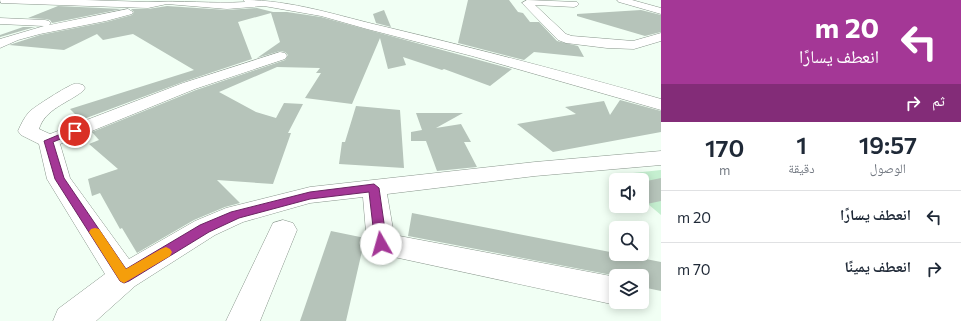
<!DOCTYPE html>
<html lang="ar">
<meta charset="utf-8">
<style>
body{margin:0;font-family:Commissioner,"Noto Naskh Arabic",sans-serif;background:#f6f6f7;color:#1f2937;direction:rtl;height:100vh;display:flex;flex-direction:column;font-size:15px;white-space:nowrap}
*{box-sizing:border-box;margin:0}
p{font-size:13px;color:#747a83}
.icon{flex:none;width:22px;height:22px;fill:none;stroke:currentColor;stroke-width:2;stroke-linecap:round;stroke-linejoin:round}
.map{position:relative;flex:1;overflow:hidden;direction:ltr}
.sheet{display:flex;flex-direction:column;background:#fff;width:300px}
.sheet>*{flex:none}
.hud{background:#a43796;color:#fff;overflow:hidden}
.buttons{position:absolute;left:609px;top:173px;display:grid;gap:8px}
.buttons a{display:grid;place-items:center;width:40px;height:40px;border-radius:6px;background:#fff;box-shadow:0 2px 10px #0003;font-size:20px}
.pin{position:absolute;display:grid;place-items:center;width:34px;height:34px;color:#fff;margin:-17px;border:2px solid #fff;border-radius:50%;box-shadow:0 1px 4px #0007}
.me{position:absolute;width:44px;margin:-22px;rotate:353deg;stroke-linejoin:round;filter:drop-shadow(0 0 3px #0008)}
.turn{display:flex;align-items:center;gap:14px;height:84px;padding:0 16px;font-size:18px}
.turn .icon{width:52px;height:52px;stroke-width:2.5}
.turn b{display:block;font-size:28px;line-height:34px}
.then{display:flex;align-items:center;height:38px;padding:0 16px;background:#0003;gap:8px;font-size:15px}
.eta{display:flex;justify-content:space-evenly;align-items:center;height:68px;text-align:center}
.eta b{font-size:24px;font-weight:600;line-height:28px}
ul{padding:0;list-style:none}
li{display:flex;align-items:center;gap:12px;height:52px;padding:0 16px;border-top:1px solid #e0e1e3}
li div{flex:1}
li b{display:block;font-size:15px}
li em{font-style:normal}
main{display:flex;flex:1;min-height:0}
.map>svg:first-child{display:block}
.green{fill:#c5efd0}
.building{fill:#b6c4ba}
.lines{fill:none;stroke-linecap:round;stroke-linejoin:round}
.minor-casing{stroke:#89968c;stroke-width:1}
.minor{fill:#fff;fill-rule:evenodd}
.route{fill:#a43796;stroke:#6b2462}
.slow{fill:#f59e0b}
</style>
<main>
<section class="sheet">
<div class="hud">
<div class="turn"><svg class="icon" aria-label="left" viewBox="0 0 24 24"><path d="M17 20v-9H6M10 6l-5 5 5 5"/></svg><div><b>20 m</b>انعطف يسارًا</div></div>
<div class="then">ثم<svg class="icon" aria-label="right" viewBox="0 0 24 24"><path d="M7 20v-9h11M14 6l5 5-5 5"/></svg></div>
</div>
<div class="eta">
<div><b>19:57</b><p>الوصول</p></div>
<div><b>1</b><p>دقيقة</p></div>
<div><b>170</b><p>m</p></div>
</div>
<ul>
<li><svg class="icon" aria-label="left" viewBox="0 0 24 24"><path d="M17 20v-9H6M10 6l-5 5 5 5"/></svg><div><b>انعطف يسارًا</b></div><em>20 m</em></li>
<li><svg class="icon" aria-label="right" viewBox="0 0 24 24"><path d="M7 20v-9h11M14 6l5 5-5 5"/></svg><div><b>انعطف يمينًا</b></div><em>70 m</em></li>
</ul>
</section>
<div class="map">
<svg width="661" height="321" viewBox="0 0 661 321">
<rect width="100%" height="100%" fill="#f1fff4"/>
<path class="green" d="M661,170V215L642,199V180H620L614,175Z"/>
<g class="building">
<path d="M468,0H509L518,12L523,13L530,22H539L557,41L578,46L584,57L534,52L524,60L458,43Z"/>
<path d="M58,6L122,9L52,23L50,20L45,19L28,18Z"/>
<path d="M167,6L227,10L257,8L273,12H287L321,17L512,69L490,86L444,69L442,70L403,57L406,65L388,69L380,38L352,104L305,98L321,73H316L320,68L277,67L219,92L256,112L276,118L284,103L303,104L288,133H291L273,184L217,180L240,203L225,207L194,220L137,253L122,228L120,229L100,193L92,196L88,179L118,169L89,144L99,140L92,132L196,90L285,60L288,55L285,52L280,51L257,58L280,42L271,13L238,22L252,59L183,82L81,120L70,109L194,70L133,34L103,40L97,34L64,50L9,45L40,35L106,22L132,15L134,12L131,9H148Z"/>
<path d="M384,10L391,27L376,23L373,14Z"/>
<path d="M641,10L661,15V32L645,36L577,16V14Z"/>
<path d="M23,27H35L0,37V35Z"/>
<path d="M620,100L661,111V132L553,152L517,124L576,114L565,107L604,101L610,115Z"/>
<path d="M356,106L400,110L404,168L339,164L342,142H345Z"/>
<path d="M416,113H463L436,128L461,124L471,142H464L477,167L437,171L426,141H411V132L422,130Z"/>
<path d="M661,178V201L642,205V182Z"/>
<path d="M412,213L661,262V291L642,287V276H617L408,236Z"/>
<path d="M331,231L365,238L346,321H300Z"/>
</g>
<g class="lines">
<g class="minor-casing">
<g id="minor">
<path d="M0,0H85L148,2C180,0 213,4 245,2L243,0C293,0 338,16 386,27C478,49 570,73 661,99V110L472,56L367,29L321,16L264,6L227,9L167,4L148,8L1,3Z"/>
<path d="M527,0L577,2L579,4L577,6L574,7L535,5L566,34L572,36L633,41L661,33V41L634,49L607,48L566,43L558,40L524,5L522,3Z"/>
<path d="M617,0H632L661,8V14L619,2Z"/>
<path d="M128,9L133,12L132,14L106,21L40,34L18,40L0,48V39L44,26L0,24V18L45,20L49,21L51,23L49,25Z"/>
<path d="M280,52L285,53L287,56L285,59L195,89L60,144L70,178L129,259L195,221L226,208L310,187L535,162L661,151V165L535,176L387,194L394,235L616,277V302H625L616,305L371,252L367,244L363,197L310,203L243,222L215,235L135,286L96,321H53L58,309L105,274L47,179L39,144L21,135L18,131C21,124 24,118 29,112C34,107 67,86 74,84C77,83 79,84 83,85L85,88L83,91C68,103 45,109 39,129L50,134L183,83Z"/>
<path d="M283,220L293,223L297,230L260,321H226L273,223Z"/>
</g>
</g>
<use href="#minor" class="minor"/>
</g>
<path class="route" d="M75,128L78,129V132L53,142L64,178L126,269L200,225L231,212L310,192L374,184L379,188L387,244L385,247L381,248L377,247L375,244L369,192L310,199L239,218L209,232L129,281L124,283L120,281L55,179L44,141Z"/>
<path class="slow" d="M95,228L99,229L126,269L161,249L166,247L170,249L172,252L170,256L124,283L120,281L89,232L91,229Z"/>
</svg>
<div class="buttons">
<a><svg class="icon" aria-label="sound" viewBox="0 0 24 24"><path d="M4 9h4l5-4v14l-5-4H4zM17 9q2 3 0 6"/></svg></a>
<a><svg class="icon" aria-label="search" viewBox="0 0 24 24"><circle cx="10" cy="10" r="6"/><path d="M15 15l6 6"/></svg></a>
<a><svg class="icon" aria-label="layers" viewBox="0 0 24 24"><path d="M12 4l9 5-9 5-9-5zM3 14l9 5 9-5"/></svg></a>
</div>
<div class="pin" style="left:75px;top:131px;background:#d93025"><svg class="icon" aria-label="arrive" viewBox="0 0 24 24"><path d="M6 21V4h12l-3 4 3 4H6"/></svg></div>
<svg class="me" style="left:381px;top:244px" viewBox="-20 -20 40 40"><circle r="19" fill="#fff"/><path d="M0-13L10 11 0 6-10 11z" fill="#a43796"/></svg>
</div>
</main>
